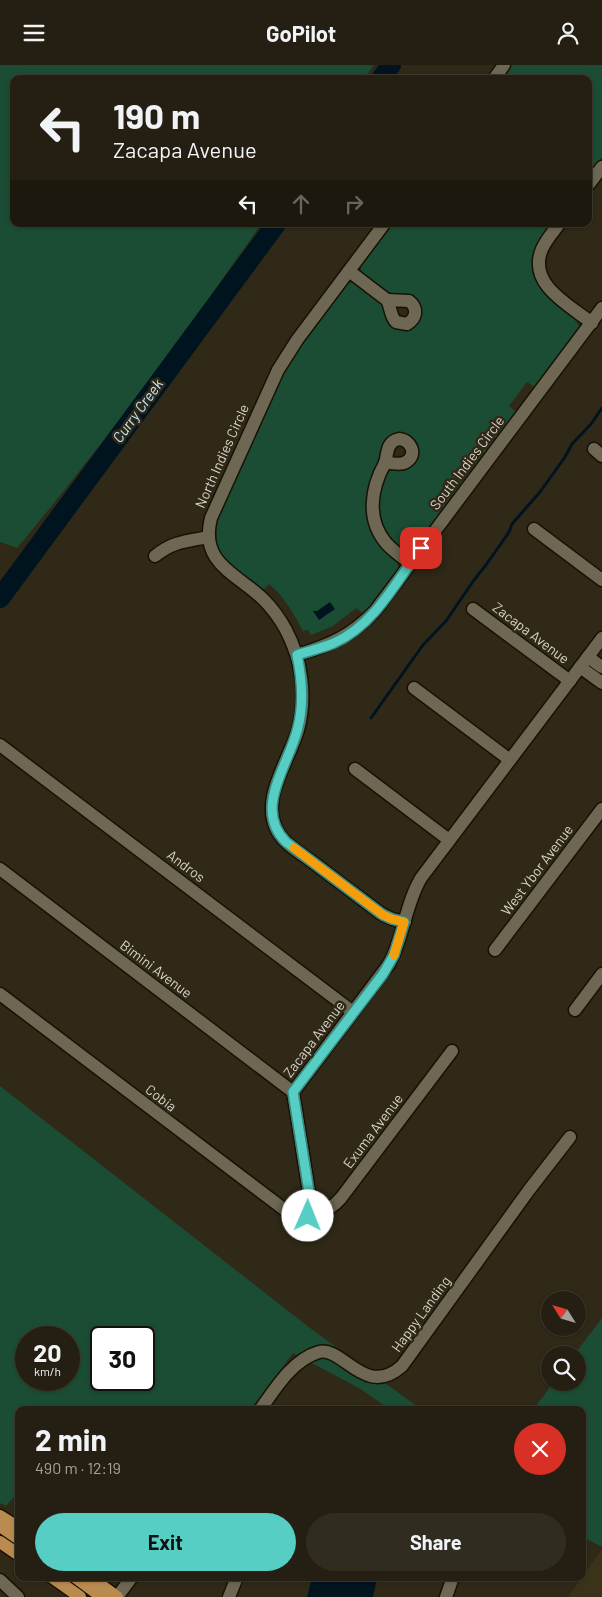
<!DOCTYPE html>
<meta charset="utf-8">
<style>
body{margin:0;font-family:Barlow,sans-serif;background:#302c20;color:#f1f3f6;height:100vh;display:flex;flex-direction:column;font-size:19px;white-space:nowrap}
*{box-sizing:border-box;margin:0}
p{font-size:16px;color:#a3a29f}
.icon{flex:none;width:28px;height:28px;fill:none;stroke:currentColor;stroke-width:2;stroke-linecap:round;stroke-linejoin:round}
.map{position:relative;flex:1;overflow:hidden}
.details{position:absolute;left:15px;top:1341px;width:571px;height:175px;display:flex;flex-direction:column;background:#241f12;border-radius:10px;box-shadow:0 1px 4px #0004,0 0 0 1px #413d32}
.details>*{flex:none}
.hud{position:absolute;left:10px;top:10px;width:582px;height:152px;border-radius:10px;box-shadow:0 1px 4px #0004,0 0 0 1px #413d32;background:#241f12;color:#f1f3f6;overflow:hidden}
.needle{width:32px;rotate:307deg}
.fabs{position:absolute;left:541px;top:1226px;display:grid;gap:10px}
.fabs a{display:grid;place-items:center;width:45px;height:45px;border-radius:50%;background:#241f12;box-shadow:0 1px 4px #0004,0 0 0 1px #413d32;font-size:25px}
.speed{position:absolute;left:15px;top:1261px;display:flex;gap:10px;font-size:25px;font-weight:700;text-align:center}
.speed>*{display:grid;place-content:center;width:65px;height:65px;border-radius:50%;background:#241f12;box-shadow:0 1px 4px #0004,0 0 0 1px #413d32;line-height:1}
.speed small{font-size:12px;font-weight:400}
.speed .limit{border:2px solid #111;border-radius:8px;background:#fff;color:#111}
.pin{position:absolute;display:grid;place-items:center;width:42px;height:42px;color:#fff;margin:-21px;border-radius:10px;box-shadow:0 2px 8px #0006}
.me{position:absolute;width:55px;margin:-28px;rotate:1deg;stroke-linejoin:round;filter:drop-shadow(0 0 4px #0008)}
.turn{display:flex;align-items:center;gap:18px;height:105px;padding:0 20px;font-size:22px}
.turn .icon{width:65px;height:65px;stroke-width:2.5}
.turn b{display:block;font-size:35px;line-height:42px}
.lanes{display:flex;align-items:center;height:48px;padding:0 20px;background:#0003;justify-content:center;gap:25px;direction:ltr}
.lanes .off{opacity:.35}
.round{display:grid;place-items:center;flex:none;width:52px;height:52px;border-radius:26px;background:#302c20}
.headline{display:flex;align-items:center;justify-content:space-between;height:85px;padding:0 20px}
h1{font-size:30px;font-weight:700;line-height:38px}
.button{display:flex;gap:10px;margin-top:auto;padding:10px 20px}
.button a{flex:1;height:58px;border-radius:30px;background:#56cec3;color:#111;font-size:20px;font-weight:700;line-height:58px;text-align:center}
.button a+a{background:#302c20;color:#f1f3f6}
header{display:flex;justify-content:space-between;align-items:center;height:65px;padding:0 20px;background:#241f12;font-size:22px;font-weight:700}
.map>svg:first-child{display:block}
.built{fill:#3b321a}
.green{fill:#1b4d34;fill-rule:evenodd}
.water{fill:#001420}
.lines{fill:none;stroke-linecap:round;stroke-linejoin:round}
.stream{stroke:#001420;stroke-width:3}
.river{stroke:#001420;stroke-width:20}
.minor-casing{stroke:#181203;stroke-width:15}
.major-casing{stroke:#181203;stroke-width:15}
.minor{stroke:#6e6754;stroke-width:12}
.major{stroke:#ba8b4f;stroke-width:12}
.route-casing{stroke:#38867f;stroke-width:12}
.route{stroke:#56cec3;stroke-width:9}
.slow{stroke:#f59e0b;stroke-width:9}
.labels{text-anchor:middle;stroke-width:5;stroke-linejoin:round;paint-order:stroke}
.street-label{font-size:14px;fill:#d9d5cb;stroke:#302918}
.water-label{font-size:15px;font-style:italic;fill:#bee9ff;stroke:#302918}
</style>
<header><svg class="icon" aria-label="menu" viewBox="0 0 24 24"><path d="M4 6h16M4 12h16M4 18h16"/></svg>GoPilot<svg class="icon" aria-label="person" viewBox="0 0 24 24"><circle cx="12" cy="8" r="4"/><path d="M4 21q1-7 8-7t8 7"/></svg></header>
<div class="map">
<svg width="602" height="1532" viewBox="0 0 602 1532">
<rect width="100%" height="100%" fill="#302918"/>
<path class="built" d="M602,1484V1532H568L582,1512Z"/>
<g class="green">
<path d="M0,0H374L364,14H14V159H261C184,270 104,379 17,483L0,477Z"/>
<path d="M510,0H602V92L589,110V14H500Z"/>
<path d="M391,159H552C526,193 523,215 560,242C567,248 576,253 579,262L578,266L536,323L527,317L509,341L517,348L413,484C391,495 375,447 377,430C379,422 384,412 387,404L405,402L409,373L385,382L368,424L367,446L396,493L398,498V504L364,549L356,543L333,561L311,570L308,565L303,566C294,549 284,531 269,519L262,527C233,506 215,497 214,458L272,326L298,284L346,219L353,217L358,219L384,240L395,261L420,246L393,232L361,207V198Z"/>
<path d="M0,1021L310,1263L422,1345H391L359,1323L293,1288L250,1345H19V1426L6,1441L0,1438ZM26,1272H69V1315H26ZM101,1272H144V1315H101Z"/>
<path d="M602,1253V1482L583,1472L582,1345H533L553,1318H578V1290H574Z"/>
</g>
<g class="water">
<path d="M330,537L335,544L319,555L313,546H317Z"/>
<path d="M311,1513H377L373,1532H307L312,1513Z"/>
</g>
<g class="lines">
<path class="stream" d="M371,653L423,580L446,556L474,515L486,500L509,467L512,459L540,427L565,392L572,379L591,359L602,343"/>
<g class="river">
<path d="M381,14L391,0"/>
<path d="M0,533L276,159"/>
</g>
<g class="minor-casing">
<g id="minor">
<path d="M494,14L504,0"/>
<path d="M589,119L602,102"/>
<path d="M384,159L297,275L278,305L211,453C199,499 238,509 264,535C273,544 280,554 286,565C302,596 307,631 298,665C289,696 258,736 279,769C287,781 302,789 314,798C336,815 358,831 380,848L392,854L405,857"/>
<path d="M559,159C553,167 546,175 542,184C527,219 569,240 592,258"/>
<path d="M349,206L387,235"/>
<path d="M387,235L409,236C418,243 417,253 407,259L396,257C390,251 391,242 387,235Z"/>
<path d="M399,374C411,375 418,390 406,397C400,401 392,397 385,398C388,388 386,377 399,374Z"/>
<path d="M594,384L602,391"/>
<path d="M385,398C371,423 366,454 386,478C393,486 402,492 410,498"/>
<path d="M534,464L602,515"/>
<path d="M155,491C173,476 188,476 209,472"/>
<path d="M473,544L570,616"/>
<path d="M297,590C330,580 351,571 375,546L602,243"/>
<path d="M588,592L602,602"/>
<path d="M580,602L602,618"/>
<path d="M414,623L510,695"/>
<path d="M0,680L353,947"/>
<path d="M355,704L449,775"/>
<path d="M0,804L293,1027"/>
<path d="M495,885L602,744"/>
<path d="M0,929L285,1145C304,1157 327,1149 341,1133L452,986"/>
<path d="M575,945L602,909"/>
<path d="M308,1151L310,1133L293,1027L389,899C404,872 405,840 421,813L602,573"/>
<path d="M260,1345C275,1324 292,1295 319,1287C343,1281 365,1334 402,1301L529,1125L570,1072"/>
<path d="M0,1515L18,1532"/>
<path d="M117,1532L132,1512"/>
<path d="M229,1532L237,1512"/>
<path d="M446,1532L453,1512"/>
</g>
</g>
<g class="major-casing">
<g id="major">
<path d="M0,1451L19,1463"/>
<path d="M0,1461L19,1474"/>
<path d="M0,1477L19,1490"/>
<path d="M52,1512L80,1532"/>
<path d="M75,1512L102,1532"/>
<path d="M90,1512L117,1532"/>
</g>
</g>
<use href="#minor" class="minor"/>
<use href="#major" class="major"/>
</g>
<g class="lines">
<g class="route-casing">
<path id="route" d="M308,1151L310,1133L293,1027L383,909L394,890L404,857L392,854L383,850L286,777C252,743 290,699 298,662C304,638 302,614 297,590C309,586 322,583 334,578C374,560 396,517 421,483"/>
</g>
<use href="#route" class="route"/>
<path class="slow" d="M294,783L383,850L392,854L404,857L394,890"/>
</g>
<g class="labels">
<g class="street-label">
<text transform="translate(222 391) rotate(-66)" y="5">North Indies Circle</text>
<text transform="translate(467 398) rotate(-53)" y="5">South Indies Circle</text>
<text transform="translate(531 568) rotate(37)" y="5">Zacapa Avenue</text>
<text transform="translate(186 801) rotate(37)" y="5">Andros</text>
<text transform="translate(537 805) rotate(-53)" y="5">West Ybor Avenue</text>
<text transform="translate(156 904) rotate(37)" y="5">Bimini Avenue</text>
<text transform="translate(314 974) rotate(-53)" y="5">Zacapa Avenue</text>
<text transform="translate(161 1033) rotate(37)" y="5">Cobia</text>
<text transform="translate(373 1066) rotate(-53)" y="5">Exuma Avenue</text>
<text transform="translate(421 1249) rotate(-54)" y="5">Happy Landing</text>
</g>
<g class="water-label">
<text transform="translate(138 346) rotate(-54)" y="5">Curry Creek</text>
</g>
</g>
</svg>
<div class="fabs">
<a><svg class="needle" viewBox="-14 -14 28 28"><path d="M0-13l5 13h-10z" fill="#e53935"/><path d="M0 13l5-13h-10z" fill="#a3a29f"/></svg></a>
<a><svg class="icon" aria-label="search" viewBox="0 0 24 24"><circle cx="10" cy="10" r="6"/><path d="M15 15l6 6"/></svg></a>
</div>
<div class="speed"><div>20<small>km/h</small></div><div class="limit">30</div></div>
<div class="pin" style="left:421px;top:483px;background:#d93025"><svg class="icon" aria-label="arrive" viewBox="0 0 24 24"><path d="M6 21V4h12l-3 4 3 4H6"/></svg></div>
<svg class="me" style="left:308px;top:1151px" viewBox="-20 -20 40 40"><circle r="19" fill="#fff"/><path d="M0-13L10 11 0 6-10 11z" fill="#56cec3"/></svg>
<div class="hud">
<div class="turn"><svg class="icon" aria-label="left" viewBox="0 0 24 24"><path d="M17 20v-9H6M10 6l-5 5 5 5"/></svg><div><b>190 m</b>Zacapa Avenue</div></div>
<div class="lanes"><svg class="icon" aria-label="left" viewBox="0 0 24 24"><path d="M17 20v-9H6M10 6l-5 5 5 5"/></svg><svg class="icon off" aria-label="ahead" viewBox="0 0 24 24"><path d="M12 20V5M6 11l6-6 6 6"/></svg><svg class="icon off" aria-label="right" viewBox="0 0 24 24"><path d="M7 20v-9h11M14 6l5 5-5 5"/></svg></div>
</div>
<section class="details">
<div class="headline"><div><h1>2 min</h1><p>490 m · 12:19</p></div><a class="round" style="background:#d93025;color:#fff"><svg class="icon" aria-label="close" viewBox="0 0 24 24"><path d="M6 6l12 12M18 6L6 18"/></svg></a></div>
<div class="button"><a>Exit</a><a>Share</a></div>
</section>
</div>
